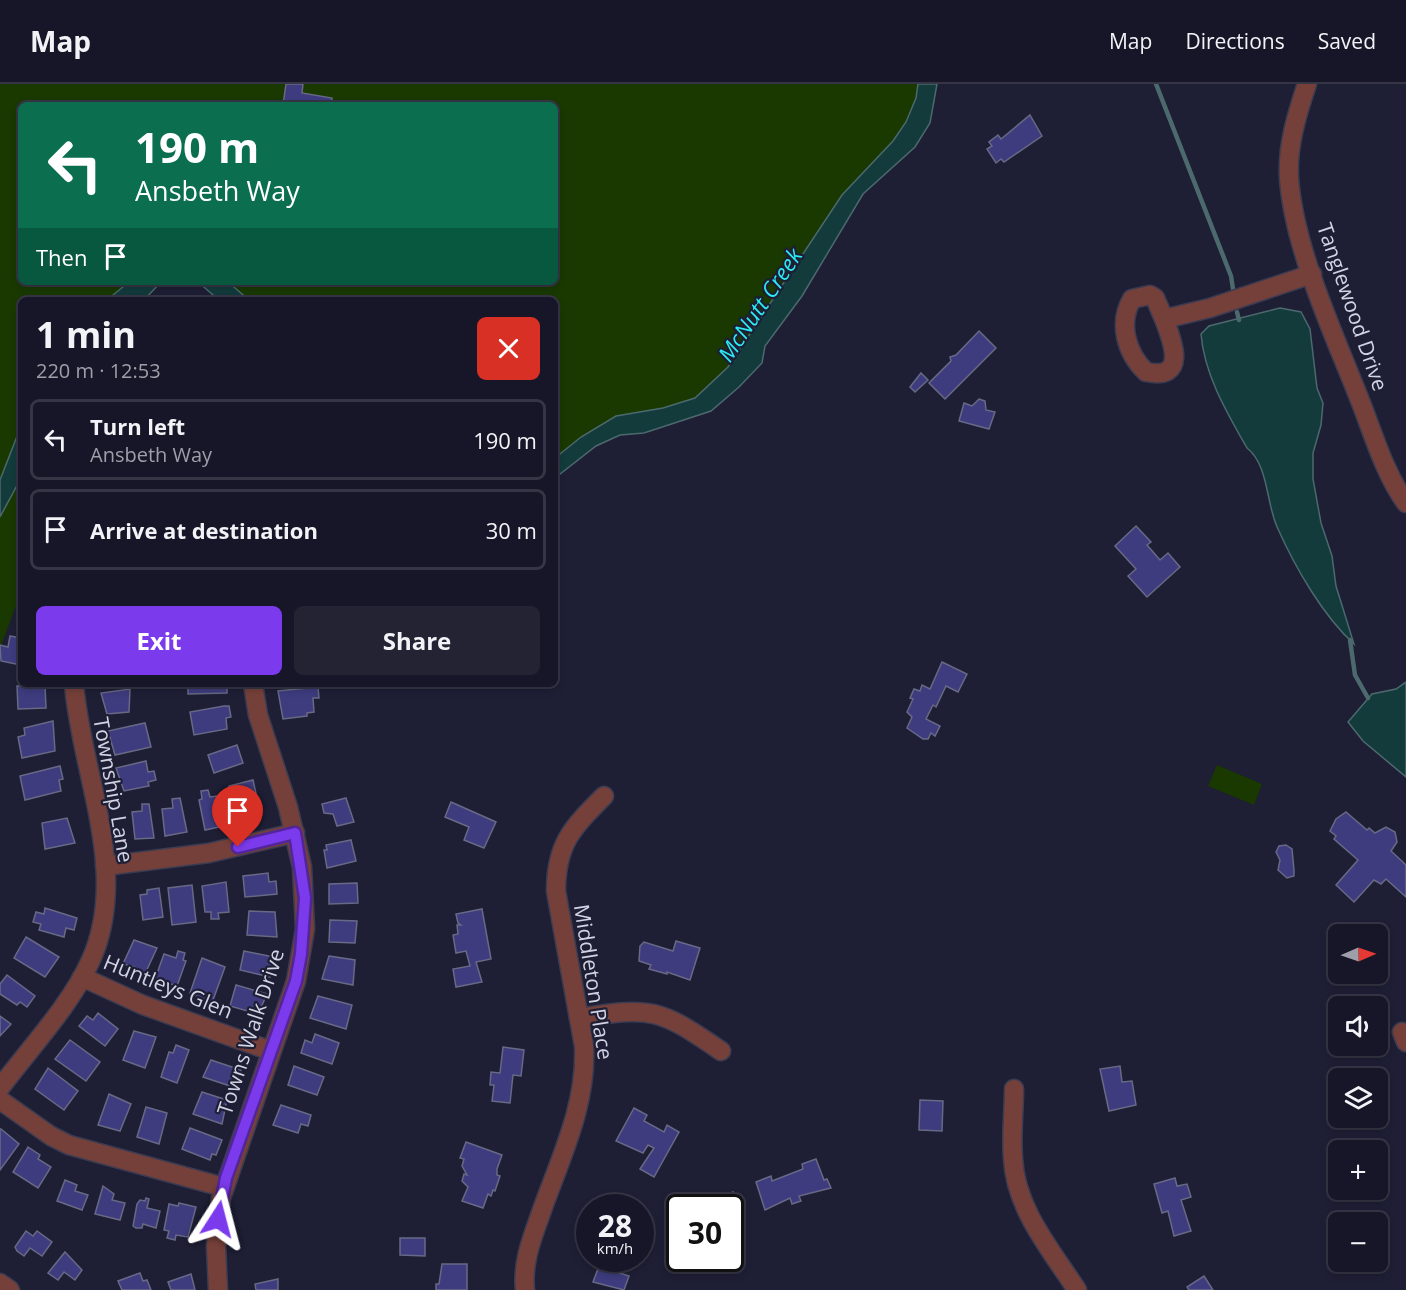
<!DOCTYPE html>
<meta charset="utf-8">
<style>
body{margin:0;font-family:"Open Sans",sans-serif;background:#232334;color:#f1f3f6;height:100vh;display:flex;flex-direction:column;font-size:22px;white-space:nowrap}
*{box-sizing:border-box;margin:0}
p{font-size:20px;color:#9e9fa8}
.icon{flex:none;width:33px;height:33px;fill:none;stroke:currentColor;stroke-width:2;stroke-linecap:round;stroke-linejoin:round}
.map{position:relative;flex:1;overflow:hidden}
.details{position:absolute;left:18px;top:213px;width:540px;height:390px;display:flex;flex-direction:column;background:#161628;border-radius:9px;box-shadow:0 3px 9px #0003,0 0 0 2px #353545}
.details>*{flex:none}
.guide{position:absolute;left:18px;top:18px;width:540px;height:183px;border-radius:9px;box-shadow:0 3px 9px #0003,0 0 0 2px #353545;background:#0b6e4f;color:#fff;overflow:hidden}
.needle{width:39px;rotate:88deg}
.buttons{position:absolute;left:1328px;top:840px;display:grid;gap:12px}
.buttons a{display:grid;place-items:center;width:60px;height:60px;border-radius:9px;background:#161628;box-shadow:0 3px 9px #0003,0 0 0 2px #353545;font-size:30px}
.speed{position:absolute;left:576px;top:1110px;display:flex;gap:12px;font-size:30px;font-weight:700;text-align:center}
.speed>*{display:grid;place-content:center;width:78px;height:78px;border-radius:50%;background:#161628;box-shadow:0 3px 9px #0003,0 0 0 2px #353545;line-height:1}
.speed small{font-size:15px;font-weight:400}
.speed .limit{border:3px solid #111;border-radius:9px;background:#fff;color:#111}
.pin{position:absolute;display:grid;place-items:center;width:51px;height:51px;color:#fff;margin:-62px -26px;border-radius:50% 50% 50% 0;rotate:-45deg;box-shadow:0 0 6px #0007}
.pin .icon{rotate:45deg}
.me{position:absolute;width:66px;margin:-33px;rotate:9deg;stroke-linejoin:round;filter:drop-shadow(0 0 4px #0008)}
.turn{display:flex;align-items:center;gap:21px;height:126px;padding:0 18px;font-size:27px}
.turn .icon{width:78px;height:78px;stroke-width:2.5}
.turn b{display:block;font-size:42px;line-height:51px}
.then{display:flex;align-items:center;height:57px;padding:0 18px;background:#0003;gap:12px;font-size:22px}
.round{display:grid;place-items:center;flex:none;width:63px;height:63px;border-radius:9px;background:#232334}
.summary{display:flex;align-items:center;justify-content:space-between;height:102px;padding:0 18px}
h1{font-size:36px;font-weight:700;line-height:45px}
.cta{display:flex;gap:12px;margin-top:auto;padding:12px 18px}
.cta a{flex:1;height:69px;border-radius:9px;background:#7c3aed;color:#fff;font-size:24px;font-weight:700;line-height:69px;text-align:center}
.cta a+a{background:#232334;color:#f1f3f6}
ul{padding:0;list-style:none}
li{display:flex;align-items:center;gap:18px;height:81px;margin:0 12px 9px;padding:0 6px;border:3px solid #353545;border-radius:9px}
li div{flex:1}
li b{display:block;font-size:22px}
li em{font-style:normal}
header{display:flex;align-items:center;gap:36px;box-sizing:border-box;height:84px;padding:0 30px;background:#161628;border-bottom:2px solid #353545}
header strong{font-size:28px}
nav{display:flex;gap:33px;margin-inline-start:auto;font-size:21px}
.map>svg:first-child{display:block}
.green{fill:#193900}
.water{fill:#133b3c;stroke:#4c696e;stroke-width:1.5}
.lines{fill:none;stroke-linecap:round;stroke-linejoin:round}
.stream{stroke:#4c696e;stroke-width:4.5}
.building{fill:#3e3c7f;stroke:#676985;stroke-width:1.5}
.minor-casing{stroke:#3b3b51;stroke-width:21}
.minor{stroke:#76403a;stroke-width:18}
.route-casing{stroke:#51269a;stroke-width:15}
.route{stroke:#7c3aed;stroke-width:10}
.labels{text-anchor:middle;stroke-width:4.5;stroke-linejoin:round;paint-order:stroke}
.street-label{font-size:21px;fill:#d2d3e3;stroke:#1e1e35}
.water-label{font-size:22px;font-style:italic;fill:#29ecf3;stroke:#1e1e35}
</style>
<header>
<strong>Map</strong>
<nav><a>Map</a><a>Directions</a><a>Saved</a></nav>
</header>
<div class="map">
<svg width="1406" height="1206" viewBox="0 0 1406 1206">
<rect width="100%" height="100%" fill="#1e1e35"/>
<g class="green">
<path d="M0,0H918L916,14L906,38L893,57L842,111L728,283L695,314L581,353L555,374V216H249L228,198H555V21H21V198H129L107,216H21V342L0,396Z"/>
<path d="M21,394V509L0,564V433Z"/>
<path d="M1217,681L1262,700L1254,721L1208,702Z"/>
</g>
<g class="water">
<path d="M918,0H937L930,39L915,63L863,110L802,212L765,262L762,279L739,303L711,327L644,349L620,351L596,362L555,394V374L581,353L616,332L663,324L695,314L728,283L842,111L893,57L906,38L916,14Z"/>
<path d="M129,198H161L144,216H107Z"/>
<path d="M198,198H228L249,216H219Z"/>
<path d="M1280,224L1301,228L1310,245L1317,304L1323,319L1321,341L1313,369V395L1321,439L1332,472L1336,502L1354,560C1323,532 1295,483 1278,445C1266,421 1269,381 1247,364C1227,329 1204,290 1201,250L1209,242Z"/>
<path d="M21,342V394L0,433V396Z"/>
<path d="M1406,598V693L1363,657L1348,638L1372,610L1396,605Z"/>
</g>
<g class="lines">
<g class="stream">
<path d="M1156,0L1231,192L1233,205"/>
<path d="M1237,228L1239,236"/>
<path d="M1350,556L1355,591L1368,614"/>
</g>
</g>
<g class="building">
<path d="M286,0H303L302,9L332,14L331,21H283Z"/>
<path d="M1030,31L1042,52L1004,78L1001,75L996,79L987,65L992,62L989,58L998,51L1001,55Z"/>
<path d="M979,247L996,264L945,315L929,299L951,277L950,273L956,271Z"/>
<path d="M921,289L928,296L915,308L910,303Z"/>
<path d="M979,315L985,317L986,326L995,328L989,345L959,337L964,319L972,322Z"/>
<path d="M1136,442L1151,458L1147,461L1160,476L1168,469L1180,483L1147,513L1128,492L1136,485L1115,462Z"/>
<path d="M10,552L21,554V581L1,577L0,561L8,563Z"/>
<path d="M942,578L967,590L958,608L946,602L936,623L933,621L926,635L940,642L935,652L931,649L928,655H923L907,644L912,633L907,628L913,615L910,614L914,605L920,607L922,601L930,605Z"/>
<path d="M188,600H227V609L188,610Z"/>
<path d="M45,601L46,624L18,625L17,602Z"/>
<path d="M318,603L319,614H313L314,628L307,629V632L283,635L278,607Z"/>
<path d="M130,605L129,628L107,630L101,609Z"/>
<path d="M224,622H229L231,633L226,634L227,645L194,651L190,628Z"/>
<path d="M53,637L55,667L22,674L18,653L25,651L24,644Z"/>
<path d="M145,639L151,663L115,671L108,647Z"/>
<path d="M237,661L243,679L214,689L208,671Z"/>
<path d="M146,677L148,688L154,687L156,696L148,698L149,702L124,707L116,684Z"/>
<path d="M60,682L63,695L59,696L61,707L25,716L20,692Z"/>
<path d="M253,696L261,732L237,739L229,702Z"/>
<path d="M208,706L210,713L217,712L224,742L205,746L199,716L202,715L201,707Z"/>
<path d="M180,714L187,748L165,752L162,725L173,724L172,715Z"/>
<path d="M346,714L354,738L337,742L333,730L324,729L322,720Z"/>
<path d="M451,718L496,738L484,764L464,756L469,743L445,733Z"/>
<path d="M142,720H149L154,754L135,755L132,728L142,727Z"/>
<path d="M1346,728L1367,746L1369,744L1375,749L1386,743L1395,748L1397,758L1391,767L1406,781V813L1386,795L1381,800L1374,796L1354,818L1336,801L1358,776L1334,755L1336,752L1330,747L1336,735Z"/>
<path d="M67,734L75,759L45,765L42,739Z"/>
<path d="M351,756L356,777L327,784L324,766H327L326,761Z"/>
<path d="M1286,761L1292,765L1294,786V792L1287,794L1278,786L1280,776L1276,768L1279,762Z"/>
<path d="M268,789L269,798L276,797L277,810L245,813L243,792Z"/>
<path d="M226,798L229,828L218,829L219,835H211V828H205L202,802Z"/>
<path d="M357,799L358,819L329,820V800Z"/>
<path d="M192,801L196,838L172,841L168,804Z"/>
<path d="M159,804L163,833L143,836L140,811L147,810V806Z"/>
<path d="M45,824L77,834L74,846L66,844L64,853L39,846L41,840L33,838L36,828L44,830Z"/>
<path d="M482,825L491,875L476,878L482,898L456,903L453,885L470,882L466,867L456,869L453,851L458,850L457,841H461L458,839L456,830Z"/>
<path d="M249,827L275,828L277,853L247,851Z"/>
<path d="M330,836L357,837L355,859L329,858Z"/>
<path d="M26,853L59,873L45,893L14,874Z"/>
<path d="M134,856L157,864L144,892L134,887L135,883L123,880Z"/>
<path d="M676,857L700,864L690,896L667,888V890L649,885L651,881L639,877L640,862L644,858L673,867Z"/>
<path d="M178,867L185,869L183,876L186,877L177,902L155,895L164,870L176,874Z"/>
<path d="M244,867L274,873L270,893L240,886Z"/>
<path d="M329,872L355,876L353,901L322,895Z"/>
<path d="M202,874L225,883L212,919L190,909Z"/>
<path d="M7,891L35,912L27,923L20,918L17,921L0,910V900Z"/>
<path d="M236,901L267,910L258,930L230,922Z"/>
<path d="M318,912L352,921L346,945L310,934Z"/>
<path d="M98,929L118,945L105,962L79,942L87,932L93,936Z"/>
<path d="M0,932L11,940L0,952Z"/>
<path d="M134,947L156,953L145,984L123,976Z"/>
<path d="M315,950L339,959L332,980L301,969L305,956L312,959Z"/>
<path d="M70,956L100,978L86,997L55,975Z"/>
<path d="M176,961L189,966L177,999L161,993L169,968L173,969Z"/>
<path d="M503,963L524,966L521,992L513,991L510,1019L492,1017L494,1001H490L491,988L500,989Z"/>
<path d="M211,976L241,986L236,1004L203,993Z"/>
<path d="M294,982L324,993L317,1011L288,1001Z"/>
<path d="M1120,982L1122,998L1132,997L1136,1021L1109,1027L1100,985Z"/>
<path d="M48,984L78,1007L64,1026L35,1005Z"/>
<path d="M202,1008L227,1016L222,1040L193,1030Z"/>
<path d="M109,1010L131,1020L120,1047L98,1041Z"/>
<path d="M920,1016L943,1017L942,1047L919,1046Z"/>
<path d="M281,1021L311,1031L308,1042L301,1040L298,1049L273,1041Z"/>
<path d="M146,1023L167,1029L159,1060L137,1053Z"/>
<path d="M634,1024L647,1031L644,1037L664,1048L667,1041L679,1048L654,1093L640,1085L654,1064L648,1061L643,1069L616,1057Z"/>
<path d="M190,1044L222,1056L216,1071L212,1070L210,1076L182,1065Z"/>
<path d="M1,1045L19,1060L0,1086V1045Z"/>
<path d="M466,1058L502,1071L497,1085V1091L500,1092L495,1107L493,1106L491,1112L488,1110L483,1124L462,1117L468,1103L462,1097L464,1090L467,1091L462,1082L464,1075L460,1074Z"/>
<path d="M28,1063L40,1071L38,1075L51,1083L38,1104L13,1088Z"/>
<path d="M816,1075L824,1096L827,1095L831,1104L799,1112L801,1117L792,1120L790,1114L765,1126L756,1098L771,1092L772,1097L803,1085L802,1080Z"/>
<path d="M1175,1094L1177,1102L1187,1100L1191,1113L1181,1116L1191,1147L1174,1152L1168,1127L1162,1129L1154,1100Z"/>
<path d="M65,1096L77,1101L75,1107L88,1111L82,1126L57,1117Z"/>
<path d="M103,1102L114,1110L112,1116L125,1119L120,1136L95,1130Z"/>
<path d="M733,1108L741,1133L730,1138V1124H718L714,1116Z"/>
<path d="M146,1114L149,1115L147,1124L160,1127L156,1144L143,1140L142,1144H136L133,1142L137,1120L140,1116L145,1117Z"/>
<path d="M179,1119L196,1123L188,1153L176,1151L175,1156L167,1154L169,1147L164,1146L169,1120L178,1122Z"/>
<path d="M26,1147L33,1152L37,1147L52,1158L42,1172L30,1164L24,1172L17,1167L15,1163Z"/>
<path d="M400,1154H425V1172L400,1171Z"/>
<path d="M65,1168L82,1186L75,1196L64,1188L58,1196L48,1189Z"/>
<path d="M602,1174H617L613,1187L629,1192L624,1206L593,1198Z"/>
<path d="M442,1180H467V1206H436V1200H439Z"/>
<path d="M140,1189L143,1197L147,1196L151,1206H122L118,1197Z"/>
<path d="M191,1190L195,1206H171L168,1198Z"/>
<path d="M1204,1192L1213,1206H1189L1187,1203Z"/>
<path d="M278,1195V1206H256L255,1200Z"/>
</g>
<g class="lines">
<g class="minor-casing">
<g id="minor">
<path d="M1307,0C1297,30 1287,62 1289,94C1294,166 1335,252 1361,319C1374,352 1385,390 1406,419"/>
<path d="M1164,235C1172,256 1189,297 1146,288C1126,269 1118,239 1132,215L1150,211L1155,214L1164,235L1210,224L1312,190"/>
<path d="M105,782L209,769L295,749"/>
<path d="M82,893L143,921L271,967"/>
<path d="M579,934C652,922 660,925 721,967"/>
<path d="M1402,948L1406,958"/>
<path d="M0,1004C29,965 70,922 90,878C131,790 81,690 74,600"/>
<path d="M1014,1005C1014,1028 1011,1051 1013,1074C1015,1124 1051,1166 1077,1206"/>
<path d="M0,1016L51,1052L69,1061L223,1103"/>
<path d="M0,1199L10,1206"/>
<path d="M218,1206L216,1162L221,1114L296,897L305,845L302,783L288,723L258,631L253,600"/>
<path d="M525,1206C522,1177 533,1152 542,1126C561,1073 587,1020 584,962L556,807C556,760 572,744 604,712"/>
</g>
</g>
<use href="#minor" class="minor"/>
</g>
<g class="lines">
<g class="route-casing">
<path id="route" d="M218,1135L226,1094L296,897L301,870L305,814L295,749L238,763"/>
</g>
<use href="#route" class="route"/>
</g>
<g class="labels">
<g class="street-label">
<text transform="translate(1352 223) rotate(71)" y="7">Tanglewood Drive</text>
<text transform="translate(113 706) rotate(80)" y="7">Township Lane</text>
<text transform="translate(593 898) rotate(81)" y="7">Middleton Place</text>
<text transform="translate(168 903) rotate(22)" y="7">Huntleys Glen</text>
<text transform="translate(251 948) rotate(-72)" y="7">Towns Walk Drive</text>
</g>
<g class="water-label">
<text transform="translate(760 221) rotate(-56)" y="8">McNutt Creek</text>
</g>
</g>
</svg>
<div class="buttons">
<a><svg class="needle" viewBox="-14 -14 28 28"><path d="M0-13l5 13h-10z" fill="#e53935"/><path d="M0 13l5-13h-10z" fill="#9e9fa8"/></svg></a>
<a><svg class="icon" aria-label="sound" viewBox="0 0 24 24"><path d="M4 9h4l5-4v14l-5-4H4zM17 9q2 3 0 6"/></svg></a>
<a><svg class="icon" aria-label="layers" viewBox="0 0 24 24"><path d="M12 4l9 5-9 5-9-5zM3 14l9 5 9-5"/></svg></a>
<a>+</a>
<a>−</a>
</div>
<div class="speed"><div>28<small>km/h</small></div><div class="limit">30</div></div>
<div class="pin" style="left:238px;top:763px;background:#d93025"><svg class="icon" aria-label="arrive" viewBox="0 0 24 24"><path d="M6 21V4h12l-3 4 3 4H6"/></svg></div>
<svg class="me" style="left:218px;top:1135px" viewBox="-20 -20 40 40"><path d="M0-17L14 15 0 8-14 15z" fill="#7c3aed" stroke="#fff" stroke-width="4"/></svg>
<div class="guide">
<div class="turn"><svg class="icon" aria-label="left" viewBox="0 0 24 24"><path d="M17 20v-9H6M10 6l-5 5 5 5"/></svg><div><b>190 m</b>Ansbeth Way</div></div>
<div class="then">Then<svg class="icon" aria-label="arrive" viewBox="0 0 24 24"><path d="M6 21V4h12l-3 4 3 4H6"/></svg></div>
</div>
<section class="details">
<div class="summary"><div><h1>1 min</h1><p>220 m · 12:53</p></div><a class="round" style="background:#d93025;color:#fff"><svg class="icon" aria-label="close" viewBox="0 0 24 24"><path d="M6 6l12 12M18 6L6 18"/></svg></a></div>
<ul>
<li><svg class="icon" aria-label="left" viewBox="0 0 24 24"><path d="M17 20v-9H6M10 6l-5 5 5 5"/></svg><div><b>Turn left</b><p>Ansbeth Way</p></div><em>190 m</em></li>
<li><svg class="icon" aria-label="arrive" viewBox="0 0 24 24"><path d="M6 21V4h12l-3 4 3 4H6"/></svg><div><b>Arrive at destination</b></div><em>30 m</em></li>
</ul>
<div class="cta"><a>Exit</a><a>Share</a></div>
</section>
</div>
